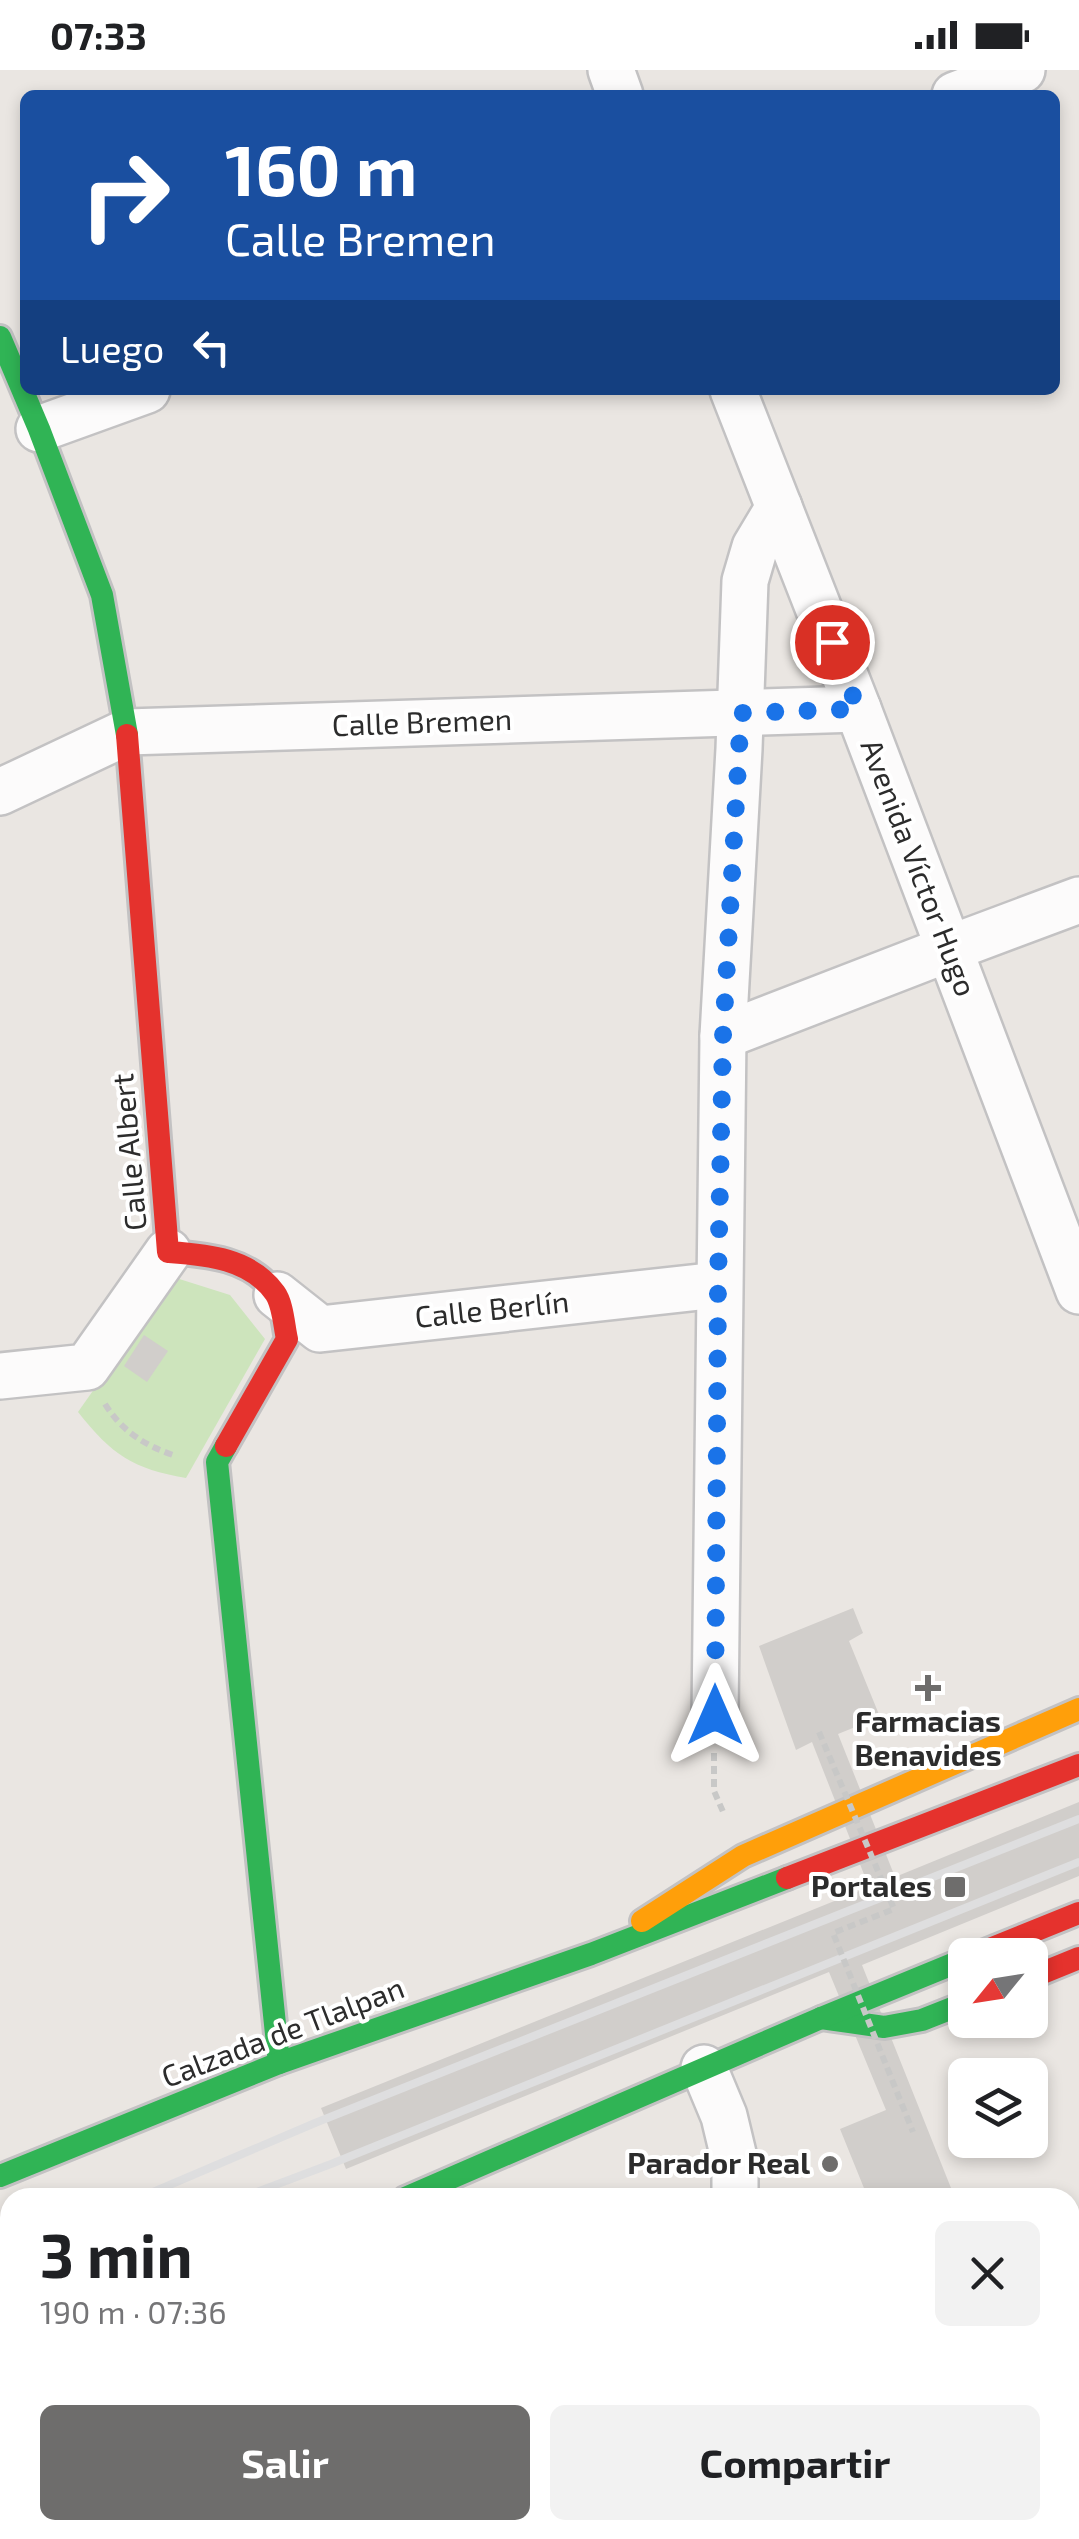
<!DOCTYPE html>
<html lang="es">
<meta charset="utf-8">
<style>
body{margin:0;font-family:"Exo 2",sans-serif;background:#f2f2f2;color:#202124;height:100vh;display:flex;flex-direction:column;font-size:38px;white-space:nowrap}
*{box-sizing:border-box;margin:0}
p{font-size:32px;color:#757577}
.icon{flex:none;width:55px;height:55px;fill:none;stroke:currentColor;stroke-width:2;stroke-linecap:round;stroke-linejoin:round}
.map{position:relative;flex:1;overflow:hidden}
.details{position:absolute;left:0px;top:2118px;width:1080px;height:352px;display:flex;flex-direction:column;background:#fff;border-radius:30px 30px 0 0;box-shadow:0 5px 15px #0003}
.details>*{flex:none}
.hud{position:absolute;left:20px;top:20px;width:1040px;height:305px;border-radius:15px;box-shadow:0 5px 15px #0003;background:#1a4fa0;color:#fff;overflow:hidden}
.needle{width:65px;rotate:240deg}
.tools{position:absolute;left:948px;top:1868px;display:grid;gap:20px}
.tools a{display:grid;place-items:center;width:100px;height:100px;border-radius:15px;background:#fff;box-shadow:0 5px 15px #0003;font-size:50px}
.pin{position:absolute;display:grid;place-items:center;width:85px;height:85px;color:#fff;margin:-42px;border:5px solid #fff;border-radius:50%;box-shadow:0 2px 10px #0007}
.me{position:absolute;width:110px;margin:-55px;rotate:0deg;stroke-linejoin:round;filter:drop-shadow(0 0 8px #0008)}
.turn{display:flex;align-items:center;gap:35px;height:210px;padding:0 40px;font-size:45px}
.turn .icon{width:130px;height:130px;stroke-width:2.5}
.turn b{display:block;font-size:70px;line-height:85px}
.then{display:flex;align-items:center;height:95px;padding:0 40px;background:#0003;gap:20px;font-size:38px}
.round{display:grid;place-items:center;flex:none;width:105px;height:105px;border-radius:15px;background:#f2f2f2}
.head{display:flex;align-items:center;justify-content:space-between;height:170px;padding:0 40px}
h1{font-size:60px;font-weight:700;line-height:75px}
.action{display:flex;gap:20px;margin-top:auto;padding:20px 40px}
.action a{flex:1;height:115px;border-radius:15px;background:#6e6d6c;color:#fff;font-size:40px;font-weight:700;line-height:115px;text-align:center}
.action a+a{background:#f2f2f2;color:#202124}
.status{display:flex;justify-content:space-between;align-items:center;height:70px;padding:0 50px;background:#fff;direction:ltr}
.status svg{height:28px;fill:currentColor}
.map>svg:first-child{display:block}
.green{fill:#cde4bc}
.building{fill:#d1cecb}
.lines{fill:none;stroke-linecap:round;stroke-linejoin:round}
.street-casing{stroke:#c3c2c3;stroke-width:50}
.fast-casing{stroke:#c3c2c3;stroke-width:28}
.slow-casing{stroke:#c3c2c3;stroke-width:28}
.jam-casing{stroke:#c3c2c3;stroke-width:28}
.path{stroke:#c8c8c7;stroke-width:6;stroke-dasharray:8 5;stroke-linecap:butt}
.street{stroke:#fcfbfb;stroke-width:45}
.fast{stroke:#30b455;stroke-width:22}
.slow{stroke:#ff9f0a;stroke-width:22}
.jam{stroke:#e5322d;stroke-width:22}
.rail{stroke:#dededf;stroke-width:8}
.path-bridge{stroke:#c8c8c7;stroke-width:6;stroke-dasharray:8 5;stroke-linecap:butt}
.route{stroke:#1a73e8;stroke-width:18;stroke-dasharray:0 32.4}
.poi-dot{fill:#6e6d6c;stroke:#fff;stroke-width:4}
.labels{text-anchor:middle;stroke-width:8;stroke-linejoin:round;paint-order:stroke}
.street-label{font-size:30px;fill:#2c2c2c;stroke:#fff}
.poi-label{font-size:30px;font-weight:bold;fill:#2c2c2c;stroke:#fff;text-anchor:end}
</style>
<div class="status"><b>07:33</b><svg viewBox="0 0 49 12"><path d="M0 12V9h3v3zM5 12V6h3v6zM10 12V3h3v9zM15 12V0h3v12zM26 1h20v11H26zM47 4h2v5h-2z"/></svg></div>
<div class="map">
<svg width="1079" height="2469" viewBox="0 0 1079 2469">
<rect width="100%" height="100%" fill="#eae6e2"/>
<path class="green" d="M173,1207L230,1225L265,1269L186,1408C133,1399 112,1385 78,1342Z"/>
<g class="building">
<path d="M144,1265L168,1281L147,1312L124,1296Z"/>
<path d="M853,1538L863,1563L849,1571L880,1647L838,1664L895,1807L1079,1732V1806L862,1895L955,2128H868L840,2059L886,2040L829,1902L346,2099L321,2038L869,1817L812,1672L796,1680L759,1576Z"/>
</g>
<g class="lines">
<g class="street-casing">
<g id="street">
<path d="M611,0L620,25"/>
<path d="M955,25L1022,0"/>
<path d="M733,320L858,639L1079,1221"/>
<path d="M39,359L147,320"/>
<path d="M0,722L127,662L858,639"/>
<path d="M723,966L948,879L1079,830"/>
<path d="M277,1225L320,1259L718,1215"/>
<path d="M0,1306L87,1297L168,1182"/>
<path d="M715,1645L723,966L739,679L745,511L755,477L779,437"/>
<path d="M704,1998L724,2046L735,2092V2128"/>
<path d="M685,2469L686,2460"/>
</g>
</g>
<g class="fast-casing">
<g id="fast">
<path d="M0,267L39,359L102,525L127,665"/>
<path d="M226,1376L217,1392L279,1993"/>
<path d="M821,1948L884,1957L922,1950L965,1933"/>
<path d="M0,2106L279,1993L591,1884L787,1808"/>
<path d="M405,2128L821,1948L965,1889"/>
</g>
</g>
<g class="slow-casing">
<path id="slow" d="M642,1851L743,1786L1079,1639"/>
</g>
<g class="jam-casing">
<g id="jam">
<path d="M127,665L168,1182C207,1185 250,1188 275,1223C283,1234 284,1256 287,1269L226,1376"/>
<path d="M787,1808L1079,1695"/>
<path d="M975,1885L1079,1843"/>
<path d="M1030,1908L1079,1888"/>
<path d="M0,2298L10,2294"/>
</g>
</g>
<g class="path">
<path d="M105,1334C122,1361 144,1375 173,1385"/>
<path d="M714,1683V1721L724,1744"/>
</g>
<use href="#street" class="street"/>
<use href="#fast" class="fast"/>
<use href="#slow" class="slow"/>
<use href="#jam" class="jam"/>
<g class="rail">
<path d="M139,2128L315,2053L1079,1749"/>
<path d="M241,2128L331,2094L1079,1792"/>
<path d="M0,2186L10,2182"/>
<path d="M0,2218L10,2214"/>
</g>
<path class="path-bridge" d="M819,1662L894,1839L833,1863L913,2062"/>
</g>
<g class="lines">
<path class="route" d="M715,1645L718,1215L723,966L741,643L858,639L832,572"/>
</g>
<g class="poi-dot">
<path d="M923 1603h10v10h10v10h-10v10h-10v-10h-10v-10h10z"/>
<rect x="943" y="1805" width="24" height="24" rx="5"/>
<circle cx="830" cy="2094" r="10"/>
</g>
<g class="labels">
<g class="street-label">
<text transform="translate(422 653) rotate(-2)" y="10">Calle Bremen</text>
<text transform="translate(918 798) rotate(69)" y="10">Avenida Víctor Hugo</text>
<text transform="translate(130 1082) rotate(-95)" y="10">Calle Albert</text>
<text transform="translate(492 1240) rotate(-6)" y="10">Calle Berlín</text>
<text transform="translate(283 1963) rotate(-21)" y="10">Calzada de Tlalpan</text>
</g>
<g class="poi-label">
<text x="928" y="1662" text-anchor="middle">Farmacias<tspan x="928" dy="34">Benavides</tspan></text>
<text x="932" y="1827">Portales</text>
<text x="810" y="2104">Parador Real</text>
</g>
</g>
</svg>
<div class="tools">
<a><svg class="needle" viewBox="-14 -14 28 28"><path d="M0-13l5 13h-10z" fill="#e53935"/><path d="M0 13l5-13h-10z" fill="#757577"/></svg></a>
<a><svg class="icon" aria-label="layers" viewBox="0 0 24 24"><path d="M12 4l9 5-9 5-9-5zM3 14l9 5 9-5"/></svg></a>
</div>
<div class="pin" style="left:832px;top:572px;background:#d93025"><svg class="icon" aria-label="arrive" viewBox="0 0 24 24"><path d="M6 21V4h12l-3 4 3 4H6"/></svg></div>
<svg class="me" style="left:715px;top:1645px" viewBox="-20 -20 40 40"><path d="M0-17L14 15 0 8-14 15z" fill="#1a73e8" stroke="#fff" stroke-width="4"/></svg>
<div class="hud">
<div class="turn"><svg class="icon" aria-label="right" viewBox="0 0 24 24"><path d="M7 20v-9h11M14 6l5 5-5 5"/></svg><div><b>160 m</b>Calle Bremen</div></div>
<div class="then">Luego<svg class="icon" aria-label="left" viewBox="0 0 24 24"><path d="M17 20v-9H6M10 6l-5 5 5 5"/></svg></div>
</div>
<section class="details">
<div class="head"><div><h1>3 min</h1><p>190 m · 07:36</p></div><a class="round"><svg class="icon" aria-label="close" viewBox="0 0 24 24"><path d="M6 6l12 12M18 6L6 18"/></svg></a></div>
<div class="action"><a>Salir</a><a>Compartir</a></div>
</section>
</div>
